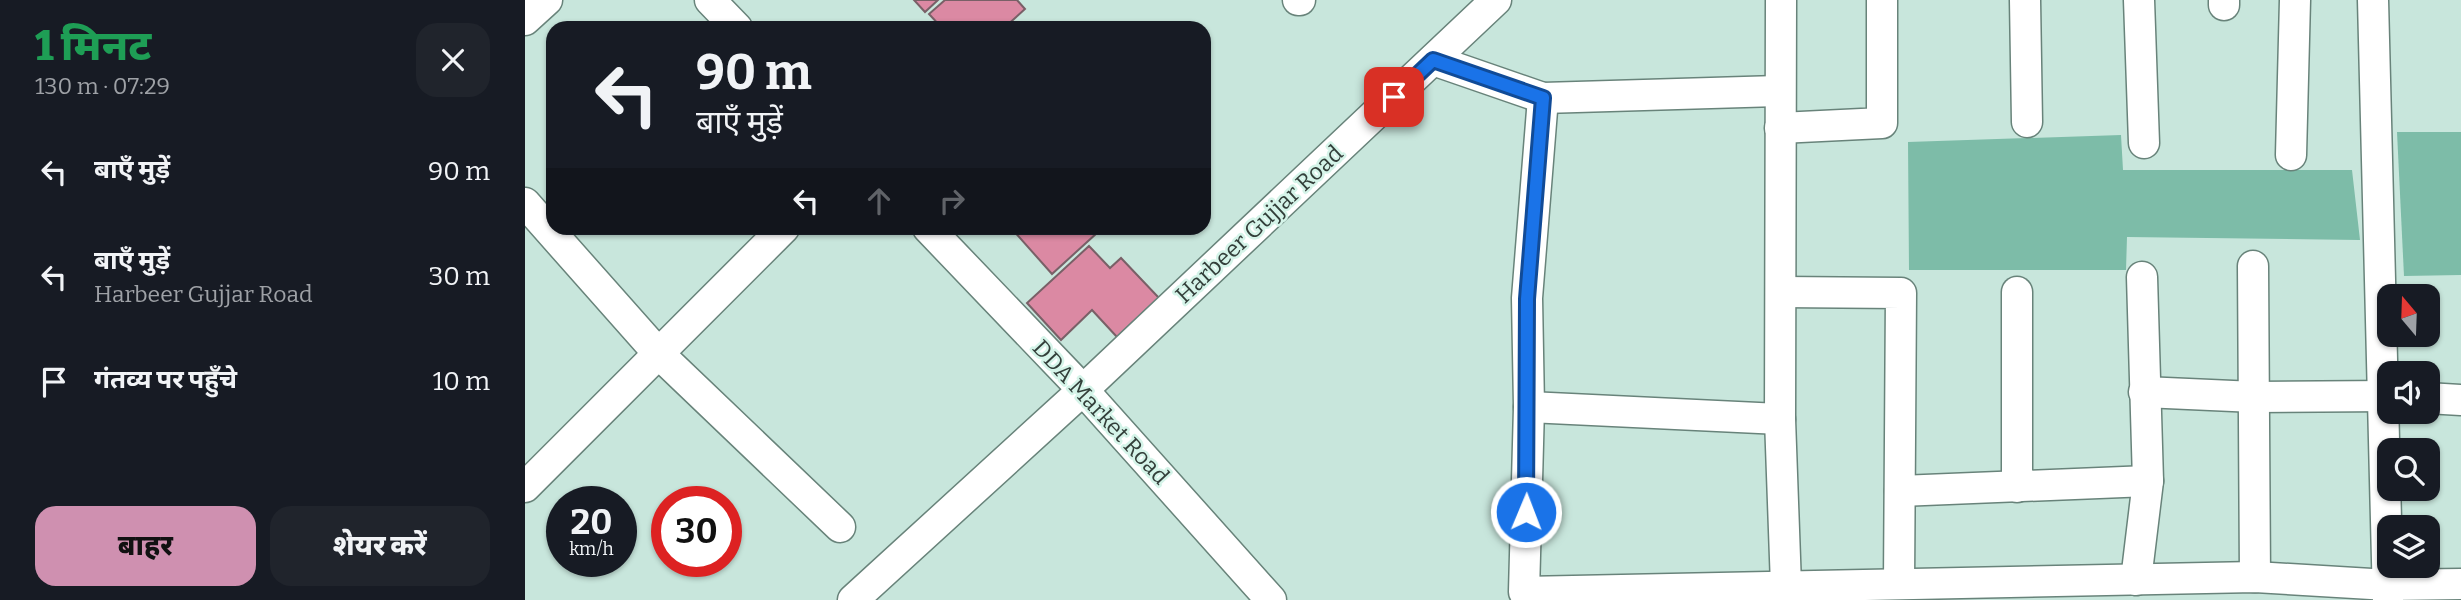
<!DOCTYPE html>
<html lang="hi">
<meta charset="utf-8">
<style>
body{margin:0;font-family:Bitter,"Noto Sans Devanagari",serif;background:#20242c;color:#f1f3f6;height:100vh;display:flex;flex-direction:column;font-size:26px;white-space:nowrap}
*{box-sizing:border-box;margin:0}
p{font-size:23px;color:#9ea1a6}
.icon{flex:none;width:38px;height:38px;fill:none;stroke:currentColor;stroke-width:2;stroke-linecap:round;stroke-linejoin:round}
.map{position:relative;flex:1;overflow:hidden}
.panel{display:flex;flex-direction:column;background:#171b24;width:525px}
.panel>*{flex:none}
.guide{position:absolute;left:21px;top:21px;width:665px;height:214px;border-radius:21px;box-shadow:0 2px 5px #0004;background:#171b24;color:#f1f3f6;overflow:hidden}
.needle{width:46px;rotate:341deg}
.fabs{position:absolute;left:1852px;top:284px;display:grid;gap:14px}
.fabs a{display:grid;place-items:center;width:63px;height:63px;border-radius:14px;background:#171b24;box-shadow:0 2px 5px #0004;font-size:35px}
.speed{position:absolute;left:21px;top:486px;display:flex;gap:14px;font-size:35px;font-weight:700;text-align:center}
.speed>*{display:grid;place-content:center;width:91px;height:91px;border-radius:50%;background:#171b24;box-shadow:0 2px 5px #0004;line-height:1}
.speed small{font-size:18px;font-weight:400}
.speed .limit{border:10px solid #d22;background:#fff;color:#111}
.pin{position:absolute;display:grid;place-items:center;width:60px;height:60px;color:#fff;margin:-30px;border-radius:14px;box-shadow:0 4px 10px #0006}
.me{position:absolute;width:77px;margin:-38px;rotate:1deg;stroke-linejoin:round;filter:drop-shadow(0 0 5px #0008)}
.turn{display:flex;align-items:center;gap:24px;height:147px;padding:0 35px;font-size:32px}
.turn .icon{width:91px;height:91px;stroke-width:2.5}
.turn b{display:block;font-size:49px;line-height:60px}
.lanes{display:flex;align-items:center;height:66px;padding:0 35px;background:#0003;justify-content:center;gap:35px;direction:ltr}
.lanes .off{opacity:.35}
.round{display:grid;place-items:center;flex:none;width:74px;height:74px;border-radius:21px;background:#20242c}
.headline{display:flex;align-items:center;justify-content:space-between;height:119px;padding:0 35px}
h1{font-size:42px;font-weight:800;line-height:52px;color:#1e9e55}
.cta{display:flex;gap:14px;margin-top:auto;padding:14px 35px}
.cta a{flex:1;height:80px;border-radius:21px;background:#cf90b0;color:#111;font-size:28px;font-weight:800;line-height:80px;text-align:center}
.cta a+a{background:#20242c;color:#f1f3f6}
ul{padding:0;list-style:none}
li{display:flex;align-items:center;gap:21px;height:105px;padding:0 35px}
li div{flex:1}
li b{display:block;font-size:26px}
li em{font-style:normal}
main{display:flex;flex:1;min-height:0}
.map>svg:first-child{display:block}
.park{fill:#7dbca8}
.building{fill:#db89a3;stroke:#796067;stroke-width:2}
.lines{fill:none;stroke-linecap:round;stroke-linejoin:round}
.minor-casing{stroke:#68837a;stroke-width:33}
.minor{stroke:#fff;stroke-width:30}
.route-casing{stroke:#114b97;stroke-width:18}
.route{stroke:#1a73e8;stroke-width:12}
.labels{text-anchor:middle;stroke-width:5;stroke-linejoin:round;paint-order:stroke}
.street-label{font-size:23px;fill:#333f3a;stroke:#d5f4e9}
</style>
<main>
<section class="panel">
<div class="headline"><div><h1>1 मिनट</h1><p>130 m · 07:29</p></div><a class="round"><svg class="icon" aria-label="close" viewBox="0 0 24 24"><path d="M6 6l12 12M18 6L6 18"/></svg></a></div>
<ul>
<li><svg class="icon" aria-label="left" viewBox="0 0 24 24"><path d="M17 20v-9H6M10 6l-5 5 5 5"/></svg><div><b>बाएँ मुड़ें</b></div><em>90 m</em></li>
<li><svg class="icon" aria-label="left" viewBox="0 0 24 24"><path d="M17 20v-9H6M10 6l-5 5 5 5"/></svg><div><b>बाएँ मुड़ें</b><p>Harbeer Gujjar Road</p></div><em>30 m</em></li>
<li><svg class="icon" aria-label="arrive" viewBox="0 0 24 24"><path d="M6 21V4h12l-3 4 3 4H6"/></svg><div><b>गंतव्य पर पहुँचे</b></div><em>10 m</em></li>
</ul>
<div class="cta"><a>बाहर</a><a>शेयर करें</a></div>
</section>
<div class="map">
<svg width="1936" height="600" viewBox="0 0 1936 600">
<rect width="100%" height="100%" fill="#c8e6dc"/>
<g class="park">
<path d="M1872,132H1936V275L1879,276Z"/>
<path d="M1596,135L1598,170H1827L1835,240L1602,237L1601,270H1384L1383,142Z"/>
</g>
<g class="building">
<path d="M389,0H413L400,12Z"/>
<path d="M420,0H492L500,9L479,28H417L404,14Z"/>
<path d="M489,228H570L573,232L527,274L487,229Z"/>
<path d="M564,246L585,268L596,258L634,298L592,337L567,310L536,340L502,303Z"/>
</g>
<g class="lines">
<g class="minor-casing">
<g id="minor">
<path d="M185,0L212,28"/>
<path d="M773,0H775"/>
<path d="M1256,0L1255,419L1261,586"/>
<path d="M1500,0L1502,122"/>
<path d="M1614,0L1619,143"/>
<path d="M1848,0L1863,600"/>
<path d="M1699,5V0"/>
<path d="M0,20L22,0"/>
<path d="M908,60L1018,98L1253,91"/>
<path d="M1018,98L1002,298L1004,407L999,592L1730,577L1863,585L1936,584"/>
<path d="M1255,128L1357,123V0"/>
<path d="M1766,155L1770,0"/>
<path d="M0,203L133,353L315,527"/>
<path d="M403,228L558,390L746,600"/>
<path d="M1728,266L1730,577"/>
<path d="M1256,292L1376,293L1374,584"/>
<path d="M1619,392L1730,397L1864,396"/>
<path d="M1902,398L1936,400"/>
<path d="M1004,407L1255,419"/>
<path d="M0,487L259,228"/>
<path d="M1492,487V292"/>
<path d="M1375,491L1623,481"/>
<path d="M1611,580L1623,481L1617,277"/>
<path d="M328,600L558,390L971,0"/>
</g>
</g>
<use href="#minor" class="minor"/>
</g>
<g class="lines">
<g class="route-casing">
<path id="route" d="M869,97L908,60L1018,98L1002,299L1001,512"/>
</g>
<use href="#route" class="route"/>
</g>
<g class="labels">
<g class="street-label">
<text transform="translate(734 224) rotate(-43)" y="8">Harbeer Gujjar Road</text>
<text transform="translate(576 412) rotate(47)" y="8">DDA Market Road</text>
</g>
</g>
</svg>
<div class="fabs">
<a><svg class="needle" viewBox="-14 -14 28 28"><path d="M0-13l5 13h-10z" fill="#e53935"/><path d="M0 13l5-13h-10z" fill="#9ea1a6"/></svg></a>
<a><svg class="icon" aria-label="sound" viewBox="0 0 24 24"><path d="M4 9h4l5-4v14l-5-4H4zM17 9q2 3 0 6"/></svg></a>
<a><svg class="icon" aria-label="search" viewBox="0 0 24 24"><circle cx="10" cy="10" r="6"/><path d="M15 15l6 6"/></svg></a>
<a><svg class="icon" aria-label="layers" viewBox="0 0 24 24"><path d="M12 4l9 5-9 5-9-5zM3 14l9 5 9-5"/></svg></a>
</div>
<div class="speed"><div>20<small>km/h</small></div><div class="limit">30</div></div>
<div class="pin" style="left:869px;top:97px;background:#d93025"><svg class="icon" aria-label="arrive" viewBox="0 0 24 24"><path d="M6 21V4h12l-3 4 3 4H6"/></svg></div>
<svg class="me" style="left:1001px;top:512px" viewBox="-20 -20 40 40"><circle r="17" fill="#1a73e8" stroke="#fff" stroke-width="3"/><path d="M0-11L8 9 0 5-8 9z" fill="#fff"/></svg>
<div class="guide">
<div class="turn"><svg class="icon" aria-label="left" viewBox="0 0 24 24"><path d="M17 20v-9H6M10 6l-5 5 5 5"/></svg><div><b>90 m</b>बाएँ मुड़ें</div></div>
<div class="lanes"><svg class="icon" aria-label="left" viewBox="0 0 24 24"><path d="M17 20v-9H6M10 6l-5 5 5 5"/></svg><svg class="icon off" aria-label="ahead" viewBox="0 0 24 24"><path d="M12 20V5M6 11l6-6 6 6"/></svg><svg class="icon off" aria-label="right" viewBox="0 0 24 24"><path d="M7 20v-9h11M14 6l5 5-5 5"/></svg></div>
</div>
</div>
</main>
